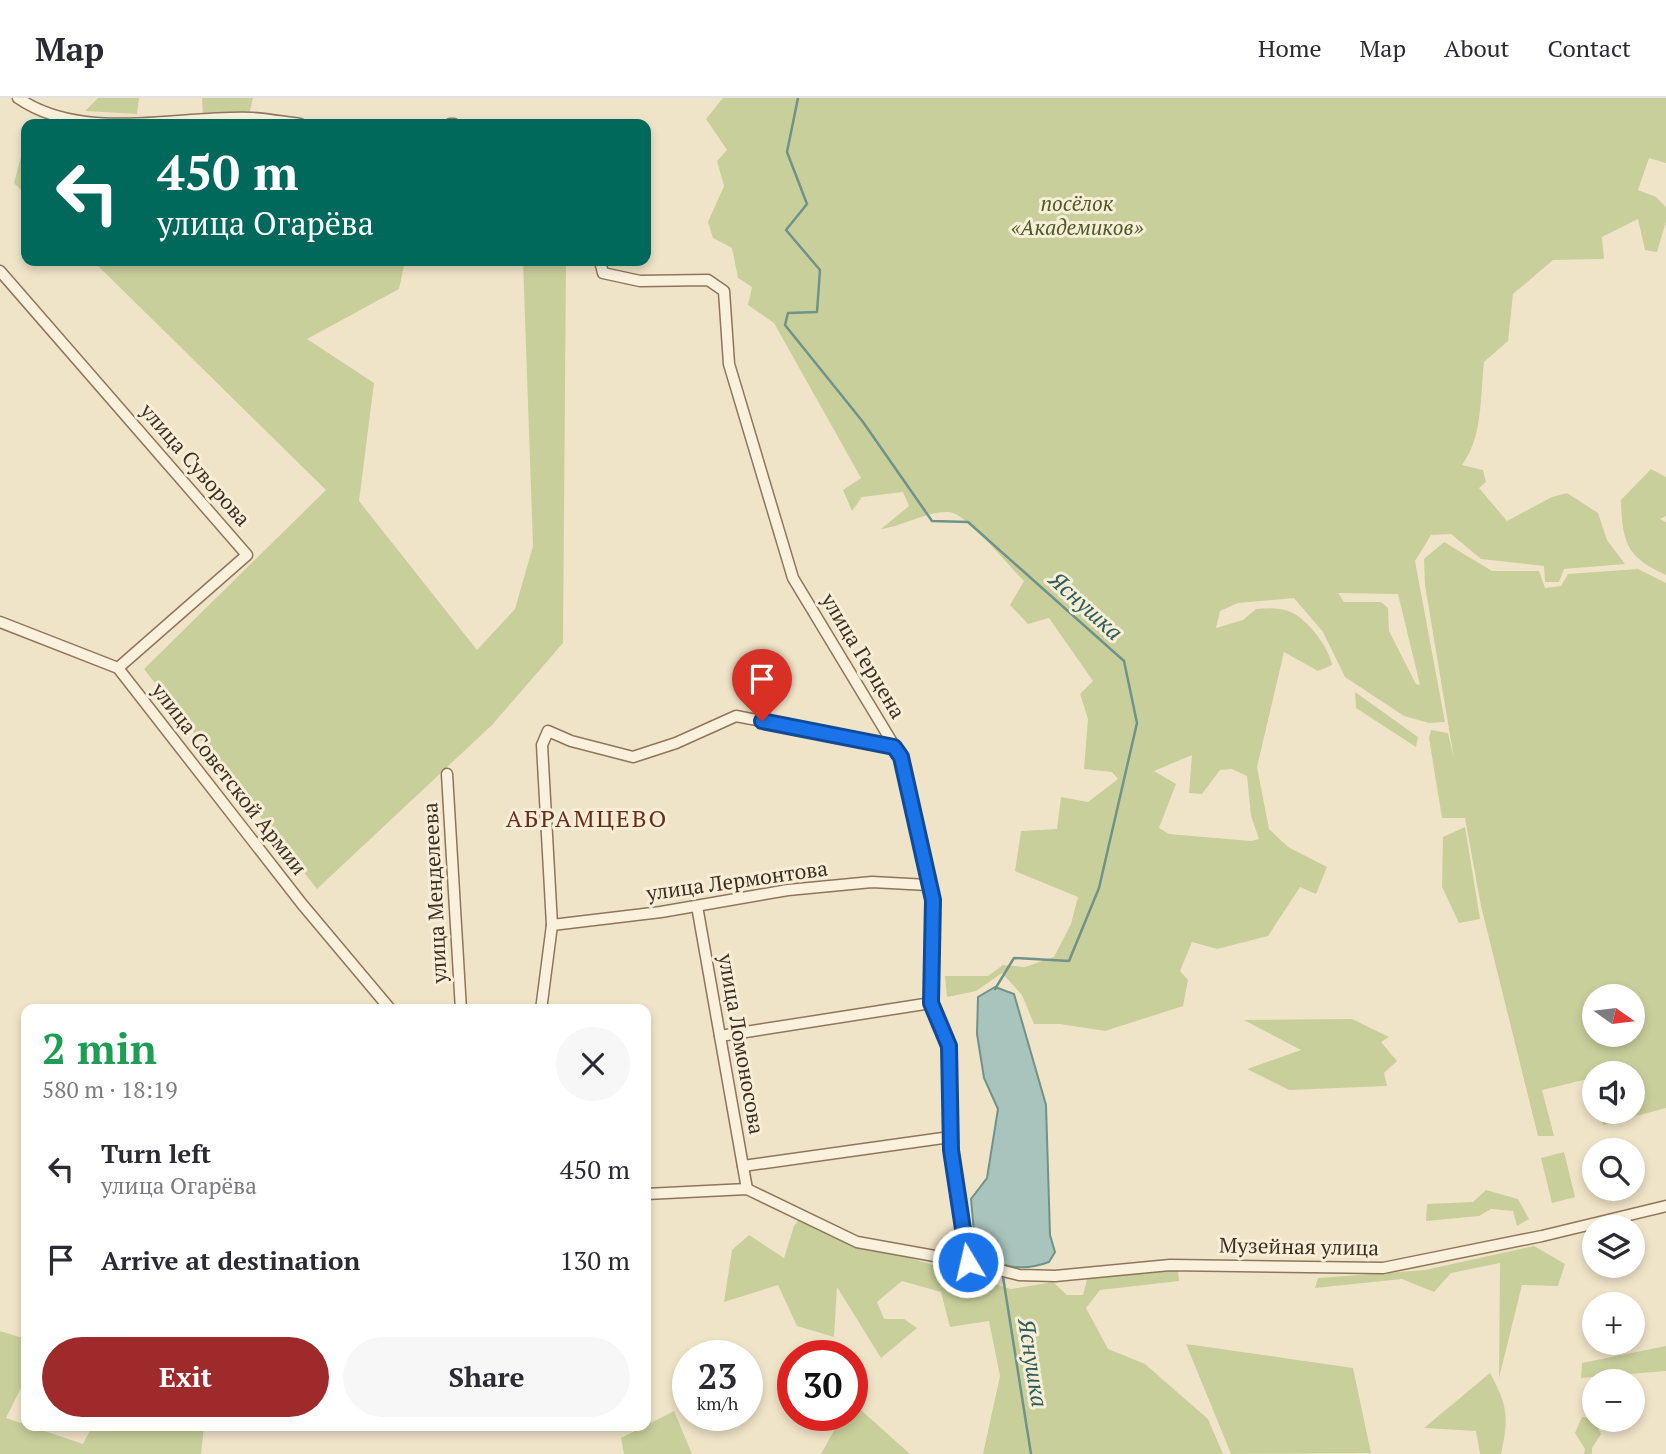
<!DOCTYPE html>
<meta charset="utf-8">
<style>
body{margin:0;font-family:"PT Serif",serif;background:#f7f7f7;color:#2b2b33;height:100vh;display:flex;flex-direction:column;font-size:26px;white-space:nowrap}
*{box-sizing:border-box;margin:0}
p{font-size:23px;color:#7c7c81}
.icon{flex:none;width:38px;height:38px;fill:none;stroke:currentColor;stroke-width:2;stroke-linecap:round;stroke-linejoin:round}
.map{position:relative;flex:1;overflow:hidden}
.drawer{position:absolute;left:21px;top:906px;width:630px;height:427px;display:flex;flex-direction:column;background:#fff;border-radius:14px;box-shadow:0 4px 10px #0003}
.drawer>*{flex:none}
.hud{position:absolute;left:21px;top:21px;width:630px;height:147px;border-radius:14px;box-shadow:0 4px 10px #0003;background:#00695c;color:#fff;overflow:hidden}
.needle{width:46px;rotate:104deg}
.tools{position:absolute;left:1582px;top:886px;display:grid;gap:14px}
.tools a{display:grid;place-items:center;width:63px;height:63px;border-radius:50%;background:#fff;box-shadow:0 4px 10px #0003;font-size:35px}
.speed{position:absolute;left:672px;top:1242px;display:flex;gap:14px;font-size:35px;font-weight:700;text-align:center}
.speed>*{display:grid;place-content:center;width:91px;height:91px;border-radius:50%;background:#fff;box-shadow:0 4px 10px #0003;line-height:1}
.speed small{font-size:18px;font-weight:400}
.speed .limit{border:10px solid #d22;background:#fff;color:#111}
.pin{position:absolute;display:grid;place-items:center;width:60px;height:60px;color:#fff;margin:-72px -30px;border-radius:50% 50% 50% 0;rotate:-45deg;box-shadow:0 0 7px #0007}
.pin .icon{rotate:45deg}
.me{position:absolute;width:77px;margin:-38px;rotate:351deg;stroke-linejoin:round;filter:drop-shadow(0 0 5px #0008)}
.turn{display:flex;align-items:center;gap:24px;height:147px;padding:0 21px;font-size:32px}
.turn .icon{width:91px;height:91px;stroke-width:2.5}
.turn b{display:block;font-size:49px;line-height:60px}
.round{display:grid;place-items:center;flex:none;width:74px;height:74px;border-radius:37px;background:#f7f7f7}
.head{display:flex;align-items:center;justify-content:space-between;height:119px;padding:0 21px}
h1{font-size:42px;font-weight:700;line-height:52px;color:#1e9e55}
.button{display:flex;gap:14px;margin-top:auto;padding:14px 21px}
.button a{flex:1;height:80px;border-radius:42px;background:#9e2a2b;color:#fff;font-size:28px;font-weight:700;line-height:80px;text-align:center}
.button a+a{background:#f7f7f7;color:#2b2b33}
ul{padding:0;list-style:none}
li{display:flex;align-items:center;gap:21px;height:91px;padding:0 21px}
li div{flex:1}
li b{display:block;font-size:26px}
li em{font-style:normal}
header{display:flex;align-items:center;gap:42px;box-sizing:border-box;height:98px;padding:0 35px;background:#fff;border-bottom:2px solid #e1e1e2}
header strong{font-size:33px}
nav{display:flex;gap:38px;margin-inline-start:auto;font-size:24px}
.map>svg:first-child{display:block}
.green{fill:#c9cf9b;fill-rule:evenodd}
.water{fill:#a9c4bc;stroke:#6f938a;stroke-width:2}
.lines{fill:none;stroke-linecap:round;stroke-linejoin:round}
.stream{stroke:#6f938a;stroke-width:2.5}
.minor-casing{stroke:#8d765c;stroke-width:13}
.minor{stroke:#faf1dc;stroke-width:10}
.route-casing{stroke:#114b97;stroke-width:18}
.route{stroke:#1a73e8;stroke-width:12}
.labels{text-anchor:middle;stroke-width:6;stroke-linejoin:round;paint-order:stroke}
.park-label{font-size:21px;font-style:italic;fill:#4d5a26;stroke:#f7eed8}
.street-label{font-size:21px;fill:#3d2e20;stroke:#f7eed8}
.water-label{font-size:23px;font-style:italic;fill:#2f5d5a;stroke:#f7eed8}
.quarter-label{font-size:24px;letter-spacing:2px;fill:#6b2e1e;stroke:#f7eed8}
</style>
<header>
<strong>Map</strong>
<nav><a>Home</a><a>Map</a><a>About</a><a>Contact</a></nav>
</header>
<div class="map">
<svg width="1666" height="1356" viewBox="0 0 1666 1356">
<rect width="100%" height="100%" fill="#f0e4c8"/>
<g class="green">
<path d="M98,0H139L137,16L85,13Z"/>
<path d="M202,0H253L249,17H203Z"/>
<path d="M723,0H1666V65L1649,60L1638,92L1656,99L1666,109V124L1657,154L1645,152L1638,121L1602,139L1604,161L1553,162L1513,196L1508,243L1484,264C1480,299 1483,339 1462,367L1483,372L1486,384L1479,390L1507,423L1552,399L1567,395L1598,415L1607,442L1625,466L1564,471L1559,484H1545L1544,468L1481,461L1451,436L1431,437L1415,463L1445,624L1429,625L1404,618L1345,579L1323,534L1294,500L1238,505L1220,513L1216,530L1243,522L1256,511C1267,510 1280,509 1291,514C1309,523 1328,548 1332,567L1318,573L1284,554L1257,669L1269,731L1288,749L1327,769L1316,796L1300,789L1268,838L1217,851L1192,844L1180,873L1188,882L1183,908L1105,933L1060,926H1034L1022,897L1002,875L976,893L947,899L945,878H988L1003,867L1025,869L1054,859L1071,826L1078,799L1015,773L1021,733L1057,731L1061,699L1088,704L1118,681L1112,674L1084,671L1088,621L1080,596L1093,583L1049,520L1028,526L1010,507L1024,483C1008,468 967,415 949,414C927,413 903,428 881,431L909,408L903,394L862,399L852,413L843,392L861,380L774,225L748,207L752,189L738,180L732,150L713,140L708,124L724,88L717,63L727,52L706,21ZM1338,495L1398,496L1420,587L1416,586L1389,533L1388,510L1381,504H1344ZM1192,657L1189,695L1202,696L1220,672L1232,671L1247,678L1251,718L1259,741L1251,743L1169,736L1159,730L1176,686L1154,673Z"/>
<path d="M26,40V97L14,85Z"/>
<path d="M93,163H405L399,191L307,241L374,285L359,403L477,552L515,511L533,448L523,163H566L563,545L492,627L317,791L144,571L326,392Z"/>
<path d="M1651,371L1666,379V418L1660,421L1666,424V477C1626,459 1622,444 1621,402Z"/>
<path d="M1444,444L1492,473H1539L1545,490L1561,488L1568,476L1638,471L1666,485V1010L1603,1027L1600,1013H1633V975H1594V988L1592,980L1542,992L1554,1038H1538L1481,808L1465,720H1442L1429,640L1431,632L1448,635L1454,661L1425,487L1424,461ZM1594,898H1633V936H1594Z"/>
<path d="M1355,594L1418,639L1416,649L1356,610Z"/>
<path d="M1465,729L1480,821L1459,825L1442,789L1443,739Z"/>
<path d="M1352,921L1389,939L1381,944L1397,963L1384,975L1387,988L1289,992L1247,971L1301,952L1244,922Z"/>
<path d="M1564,1054L1575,1099L1552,1105L1541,1060Z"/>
<path d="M1486,1092L1518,1101L1529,1121L1517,1128L1513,1113L1491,1111L1479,1118L1426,1123L1427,1106L1473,1104Z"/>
<path d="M800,1120L854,1149L894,1155L1011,1191L1053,1184L1067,1197H1083L1088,1178L1178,1172L1179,1183L1100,1192L1086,1210L1108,1251L1145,1266L1208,1321L1223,1356H983L1000,1278L989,1223L950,1229L941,1194L902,1183L877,1204L884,1221H904L917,1230L881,1260L837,1189L834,1239L797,1228L778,1187L724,1204L732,1152L749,1137L784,1160L794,1128Z"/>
<path d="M1534,1148L1565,1166L1558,1188L1522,1187L1499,1280L1500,1165L1451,1175L1434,1194L1402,1181L1315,1190L1318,1180L1425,1172Z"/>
<path d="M0,1233L26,1241V1280L6,1320L83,1346L92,1328H204L201,1356H0Z"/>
<path d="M1186,1246L1353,1270L1371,1355L1231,1356Z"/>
<path d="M1666,1248V1273L1581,1280L1582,1265Z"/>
<path d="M1490,1275C1508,1308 1509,1320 1501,1356H1480L1476,1333L1424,1330Z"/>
<path d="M852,1304L910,1356H821L842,1318H852Z"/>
<path d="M674,1313L692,1356H624L621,1340Z"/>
<path d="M1582,1319L1593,1320L1601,1336L1592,1350V1356H1584L1585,1351L1575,1335Z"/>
</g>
<path class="water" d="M995,889L1014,896L1046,1007L1050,1137L1055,1154L1049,1164C1019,1175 1004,1168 976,1155L971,1101L987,1080L998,1011L984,980L977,936L978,899Z"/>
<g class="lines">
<g class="stream">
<path d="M798,0L787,54L807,106L786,132L820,172L817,214L788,215L785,227L863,324L932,423L968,424L1124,563L1137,625L1099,790L1069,863L1014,860L995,891"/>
<path d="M1003,1179L1031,1356"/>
</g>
<g class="minor-casing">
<g id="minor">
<path d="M18,0C83,45 177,17 252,20C268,21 284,24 300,26"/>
<path d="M450,26H454"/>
<path d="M600,163L603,175L640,183L708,182L724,193L729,266L793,480L901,659L933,802L931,905L949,948L951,1052L968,1164"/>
<path d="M0,173L247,457L118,570"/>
<path d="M0,524L118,570L302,806L391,912"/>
<path d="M447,676L461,912"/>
<path d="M697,808L747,1091"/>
<path d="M552,827L661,814L788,792L872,784L928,787"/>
<path d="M541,912L552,827L542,647L548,633L571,643L633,659L676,645L736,618L894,649"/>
<path d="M720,938L931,905"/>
<path d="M743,1068L950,1039"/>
<path d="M646,1096L747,1091L857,1144L968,1164L1019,1177L1055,1178L1170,1167L1383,1170L1542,1138L1666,1108"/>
</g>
</g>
<use href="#minor" class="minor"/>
</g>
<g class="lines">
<g class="route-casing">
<path id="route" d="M762,623L894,649L901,659L933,802L931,905L949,948L951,1052L968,1164"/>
</g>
<use href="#route" class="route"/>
</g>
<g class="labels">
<g class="park-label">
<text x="1077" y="113">посёлок<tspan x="1077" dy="24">«Академиков»</tspan></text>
</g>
<g class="street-label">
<text transform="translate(195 367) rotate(49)" y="7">улица Суворова</text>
<text transform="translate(863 558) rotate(59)" y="7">улица Герцена</text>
<text transform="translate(229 681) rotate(52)" y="7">улица Советской Армии</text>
<text transform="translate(737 783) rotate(-8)" y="7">улица Лермонтова</text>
<text transform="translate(435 795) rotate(-93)" y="7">улица Менделеева</text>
<text transform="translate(741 946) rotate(80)" y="7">улица Ломоносова</text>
<text transform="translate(1299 1149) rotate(1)" y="7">Музейная улица</text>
</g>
<g class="water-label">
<text transform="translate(1086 508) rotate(42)" y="8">Яснушка</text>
<text transform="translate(1033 1265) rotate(81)" y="8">Яснушка</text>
</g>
<g class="quarter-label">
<text x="587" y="729">АБРАМЦЕВО</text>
</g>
</g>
</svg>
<div class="tools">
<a><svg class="needle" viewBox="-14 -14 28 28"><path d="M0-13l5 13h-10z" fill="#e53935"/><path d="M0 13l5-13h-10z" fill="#7c7c81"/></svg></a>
<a><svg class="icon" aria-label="sound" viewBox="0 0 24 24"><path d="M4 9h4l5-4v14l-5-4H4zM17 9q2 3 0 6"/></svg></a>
<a><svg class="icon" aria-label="search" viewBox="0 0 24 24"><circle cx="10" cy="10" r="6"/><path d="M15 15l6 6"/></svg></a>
<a><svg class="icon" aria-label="layers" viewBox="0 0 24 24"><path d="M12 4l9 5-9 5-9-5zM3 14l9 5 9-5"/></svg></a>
<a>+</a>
<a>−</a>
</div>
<div class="speed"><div>23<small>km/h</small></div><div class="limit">30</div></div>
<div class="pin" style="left:762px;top:623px;background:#d93025"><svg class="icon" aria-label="arrive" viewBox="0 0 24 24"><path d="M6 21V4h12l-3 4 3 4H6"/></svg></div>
<svg class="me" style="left:968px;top:1164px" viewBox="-20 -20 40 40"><circle r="17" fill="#1a73e8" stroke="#fff" stroke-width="3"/><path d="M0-11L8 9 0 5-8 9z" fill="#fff"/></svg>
<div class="hud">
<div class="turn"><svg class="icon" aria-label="left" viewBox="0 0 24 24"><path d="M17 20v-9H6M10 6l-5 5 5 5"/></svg><div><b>450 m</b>улица Огарёва</div></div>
</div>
<section class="drawer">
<div class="head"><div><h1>2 min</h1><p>580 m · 18:19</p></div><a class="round"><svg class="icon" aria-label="close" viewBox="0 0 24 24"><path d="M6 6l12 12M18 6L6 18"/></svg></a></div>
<ul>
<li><svg class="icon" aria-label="left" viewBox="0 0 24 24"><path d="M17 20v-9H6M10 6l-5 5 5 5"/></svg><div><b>Turn left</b><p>улица Огарёва</p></div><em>450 m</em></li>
<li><svg class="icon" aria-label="arrive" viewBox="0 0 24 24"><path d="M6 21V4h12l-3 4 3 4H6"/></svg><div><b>Arrive at destination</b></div><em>130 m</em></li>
</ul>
<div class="button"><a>Exit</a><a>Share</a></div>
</section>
</div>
